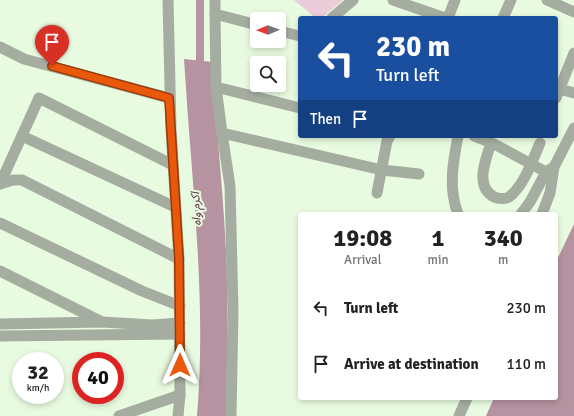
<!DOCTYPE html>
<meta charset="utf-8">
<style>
body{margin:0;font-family:Signika,"Noto Sans Arabic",sans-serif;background:#f2f2f2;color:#222;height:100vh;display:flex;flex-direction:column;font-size:15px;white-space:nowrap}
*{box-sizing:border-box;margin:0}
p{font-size:13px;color:#767676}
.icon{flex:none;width:22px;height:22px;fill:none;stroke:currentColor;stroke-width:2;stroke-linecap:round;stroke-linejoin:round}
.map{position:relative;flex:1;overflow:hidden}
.drawer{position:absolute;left:298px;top:212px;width:260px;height:188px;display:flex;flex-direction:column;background:#fff;border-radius:4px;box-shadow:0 2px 6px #0003}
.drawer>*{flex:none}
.hud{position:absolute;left:298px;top:16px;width:260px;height:122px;border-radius:4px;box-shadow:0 2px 6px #0003;background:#1a4fa0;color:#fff;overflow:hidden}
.needle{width:26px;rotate:269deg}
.controls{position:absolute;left:250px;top:12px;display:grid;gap:8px}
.controls a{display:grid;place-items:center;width:36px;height:36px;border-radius:4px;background:#fff;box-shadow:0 2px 6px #0003;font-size:20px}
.speed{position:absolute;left:12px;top:352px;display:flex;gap:8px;font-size:20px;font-weight:700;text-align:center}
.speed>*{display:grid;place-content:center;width:52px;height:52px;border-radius:50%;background:#fff;box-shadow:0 2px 6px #0003;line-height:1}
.speed small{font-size:10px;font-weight:400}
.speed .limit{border:6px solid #d22;background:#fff;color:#111}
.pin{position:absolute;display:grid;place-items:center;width:34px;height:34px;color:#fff;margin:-41px -17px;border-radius:50% 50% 50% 0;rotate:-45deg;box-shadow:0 0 4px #0007}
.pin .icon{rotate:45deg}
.me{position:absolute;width:44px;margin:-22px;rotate:0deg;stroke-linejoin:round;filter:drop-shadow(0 0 3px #0008)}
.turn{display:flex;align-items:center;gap:14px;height:84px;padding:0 12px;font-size:18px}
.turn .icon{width:52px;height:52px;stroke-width:2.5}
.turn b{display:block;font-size:28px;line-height:34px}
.then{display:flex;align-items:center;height:38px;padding:0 12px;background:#0003;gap:8px;font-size:15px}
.eta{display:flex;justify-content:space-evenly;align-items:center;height:68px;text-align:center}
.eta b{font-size:24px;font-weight:700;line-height:28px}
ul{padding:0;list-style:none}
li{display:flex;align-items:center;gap:12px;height:56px;padding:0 12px}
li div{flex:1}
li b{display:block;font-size:15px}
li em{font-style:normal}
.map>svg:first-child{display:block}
.green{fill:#eacdd8}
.water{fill:#b593a0}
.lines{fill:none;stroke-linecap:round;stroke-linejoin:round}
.canal{stroke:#b593a0;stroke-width:8}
.minor{stroke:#a5ada1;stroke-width:11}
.route-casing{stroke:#983908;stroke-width:10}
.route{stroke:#ea580c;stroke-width:7}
.labels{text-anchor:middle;stroke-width:4;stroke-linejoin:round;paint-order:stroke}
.water-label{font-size:12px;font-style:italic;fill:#59293f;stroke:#e8fbe0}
</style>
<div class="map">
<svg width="574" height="416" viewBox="0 0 574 416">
<rect width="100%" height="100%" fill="#e8fbe0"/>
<path class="green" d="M294,0H343L322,18H316Z"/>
<g class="water">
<path d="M184,59L213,62C215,120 222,177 225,234C229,295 227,355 226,416H197C207,296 191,178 184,59Z"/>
<path d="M574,224V416H486L494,398H556V262Z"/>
</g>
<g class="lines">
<path class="canal" d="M200,0V70"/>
<g class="minor">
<path d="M168,0L171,129L179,259L180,395L178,416"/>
<path d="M215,0V14L257,25"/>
<path d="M393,0L445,18"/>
<path d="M547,0L574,12"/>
<path d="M215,14L216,87L300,108"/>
<path d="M332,18L353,0"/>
<path d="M448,18L455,0"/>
<path d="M503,18L511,0"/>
<path d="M279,31L300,36"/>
<path d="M0,47L24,59L169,98"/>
<path d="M216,87L222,133L382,170L419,174"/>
<path d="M556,88L574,93"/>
<path d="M556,98L574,53"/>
<path d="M222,133L230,186L233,311L231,416"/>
<path d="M22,136L175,207"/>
<path d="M474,136L494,144L546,172"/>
<path d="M491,143C486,159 474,186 494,197C498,199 506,199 509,197C524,186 533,159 540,143"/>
<path d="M0,184L39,98L173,165"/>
<path d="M0,184L13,180H22L179,259"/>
<path d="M377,193L387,141L390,136"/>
<path d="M458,214C448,188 453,162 458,136"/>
<path d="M521,214L530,202L546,172L554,167L574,128"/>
<path d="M542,214L550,193L554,167"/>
<path d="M0,223L142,291L180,306"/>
<path d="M0,271L100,321"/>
<path d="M0,324L102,322L152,325L180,323"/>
<path d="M0,336L180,334"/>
<path d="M119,416L180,395"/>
<path d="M459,416L467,398"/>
</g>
</g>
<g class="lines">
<g class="route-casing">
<path id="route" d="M52,66L169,98L179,259L180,365"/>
</g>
<use href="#route" class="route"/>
</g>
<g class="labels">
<g class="water-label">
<text transform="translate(196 209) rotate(-93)" y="4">اکرم واہ</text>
</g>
</g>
</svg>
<div class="controls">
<a><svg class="needle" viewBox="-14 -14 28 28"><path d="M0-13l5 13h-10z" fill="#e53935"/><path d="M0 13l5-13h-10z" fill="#767676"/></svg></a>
<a><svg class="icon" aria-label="search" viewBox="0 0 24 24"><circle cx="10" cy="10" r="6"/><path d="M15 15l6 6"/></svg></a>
</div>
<div class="speed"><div>32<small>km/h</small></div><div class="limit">40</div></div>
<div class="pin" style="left:52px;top:66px;background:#d93025"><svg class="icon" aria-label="arrive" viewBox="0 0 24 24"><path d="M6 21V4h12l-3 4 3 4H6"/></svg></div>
<svg class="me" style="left:180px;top:365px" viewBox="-20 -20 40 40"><path d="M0-17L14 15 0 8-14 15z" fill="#ea580c" stroke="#fff" stroke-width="4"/></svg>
<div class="hud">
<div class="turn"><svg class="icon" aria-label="left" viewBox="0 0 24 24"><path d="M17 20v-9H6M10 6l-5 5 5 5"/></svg><div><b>230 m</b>Turn left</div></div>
<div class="then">Then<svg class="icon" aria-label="arrive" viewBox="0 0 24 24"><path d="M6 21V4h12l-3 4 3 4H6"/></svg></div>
</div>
<section class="drawer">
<div class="eta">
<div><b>19:08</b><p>Arrival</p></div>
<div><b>1</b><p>min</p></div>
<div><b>340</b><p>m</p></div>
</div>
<ul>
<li><svg class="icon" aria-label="left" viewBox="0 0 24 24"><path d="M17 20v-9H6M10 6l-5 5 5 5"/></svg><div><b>Turn left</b></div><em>230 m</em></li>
<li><svg class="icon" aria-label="arrive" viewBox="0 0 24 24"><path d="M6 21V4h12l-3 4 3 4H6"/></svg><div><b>Arrive at destination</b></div><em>110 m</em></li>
</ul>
</section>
</div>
